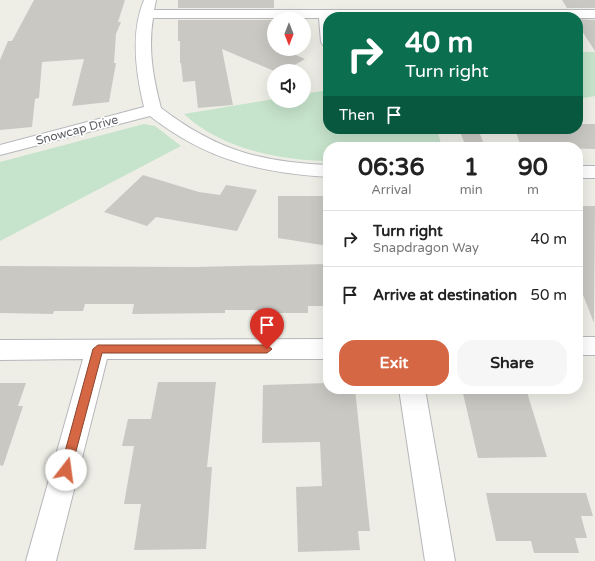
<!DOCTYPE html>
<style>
body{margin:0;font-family:"Varela Round",sans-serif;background:#f6f6f6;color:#222;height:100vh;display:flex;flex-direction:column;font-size:15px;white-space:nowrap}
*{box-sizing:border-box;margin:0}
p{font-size:13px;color:#767676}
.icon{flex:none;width:22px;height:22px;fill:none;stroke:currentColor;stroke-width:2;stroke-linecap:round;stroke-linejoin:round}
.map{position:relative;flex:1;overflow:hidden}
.details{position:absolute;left:323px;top:142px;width:260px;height:252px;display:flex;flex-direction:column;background:#fff;border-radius:16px;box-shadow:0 4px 16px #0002}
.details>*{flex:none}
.hud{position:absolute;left:323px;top:12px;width:260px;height:122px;border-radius:16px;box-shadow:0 4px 16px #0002;background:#0b6e4f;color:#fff;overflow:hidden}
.needle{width:26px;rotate:180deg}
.buttons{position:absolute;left:267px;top:12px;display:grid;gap:8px}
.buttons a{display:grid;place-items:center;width:44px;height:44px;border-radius:50%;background:#fff;box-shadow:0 4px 16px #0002;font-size:20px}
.pin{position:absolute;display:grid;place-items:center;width:34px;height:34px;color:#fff;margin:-41px -17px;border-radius:50% 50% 50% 0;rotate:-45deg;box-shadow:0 0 4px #0007}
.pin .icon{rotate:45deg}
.me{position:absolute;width:44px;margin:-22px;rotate:15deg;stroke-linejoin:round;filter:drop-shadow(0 0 3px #0008)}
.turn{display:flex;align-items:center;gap:14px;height:84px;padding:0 16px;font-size:18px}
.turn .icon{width:52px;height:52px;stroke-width:2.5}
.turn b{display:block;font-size:28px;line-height:34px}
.then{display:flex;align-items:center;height:38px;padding:0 16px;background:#0003;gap:8px;font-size:15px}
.eta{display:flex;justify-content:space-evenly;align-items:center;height:68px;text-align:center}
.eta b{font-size:24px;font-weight:700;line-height:28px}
.cta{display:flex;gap:8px;margin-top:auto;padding:8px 16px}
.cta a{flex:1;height:46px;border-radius:16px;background:#d66745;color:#fff;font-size:16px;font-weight:700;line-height:46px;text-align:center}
.cta a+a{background:#f6f6f6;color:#222}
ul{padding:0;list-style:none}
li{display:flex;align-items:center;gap:12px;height:56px;padding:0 16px;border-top:1px solid #e0e0e0}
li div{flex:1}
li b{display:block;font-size:15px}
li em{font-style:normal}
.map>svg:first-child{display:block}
.green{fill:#c6e3cb}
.building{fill:#cac8c3}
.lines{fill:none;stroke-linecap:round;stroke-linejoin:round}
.minor-casing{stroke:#b6b7bb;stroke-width:2}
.minor{fill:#fff;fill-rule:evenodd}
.route{fill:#d66745;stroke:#8b432d}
.labels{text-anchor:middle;stroke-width:3.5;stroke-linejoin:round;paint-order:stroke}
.far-street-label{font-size:12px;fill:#5e6065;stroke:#fff}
</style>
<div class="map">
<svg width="595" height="561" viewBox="0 0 595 561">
<rect width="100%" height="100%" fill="#eeeee7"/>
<g class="green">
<path d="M578,52H595V96L578,99Z"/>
<path d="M328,90V129H437L442,147H328V161C278,160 222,149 184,114L274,99V101H304V94Z"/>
<path d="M144,124L155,126L181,146L0,241V162Z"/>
</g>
<g class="building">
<path d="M34,0H125L118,22H121L116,34L114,63H116L109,102L72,106L84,59L42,62L39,98L35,99L32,127L0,130V60L8,41H12Z"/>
<rect x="178" y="0" width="96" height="8"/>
<path d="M562,0H595V8H567Z"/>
<path d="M578,19L595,20V51L578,25Z"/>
<path d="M178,20H274V49H282L305,59L284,71H274L222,49L233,105L198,108L195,81L183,82L181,63H180V41H178Z"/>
<path d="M578,124H595V149L521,147L515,129H578Z"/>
<path d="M459,129H478L485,147H466Z"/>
<path d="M143,175L199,192L220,195L226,185L257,190L237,231L156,217L147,226L104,212Z"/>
<path d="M278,196H327L328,246L278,238Z"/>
<path d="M578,206H595L594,323L578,282Z"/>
<path d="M328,264V306H308V313H268L269,310H225V313L132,314L134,304H85L83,311H54L53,314L0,313V266L195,267Z"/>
<path d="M158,382H216L207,467H212L206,549L134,550L141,504H124L134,446H122L128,419H151Z"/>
<path d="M0,383H26L18,406H23L3,466L0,465Z"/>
<path d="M328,383V389H355L370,531H358L360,550L298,552L296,487L322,486L320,442L262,443L263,385Z"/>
<path d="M462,389H526L547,457L478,458Z"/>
<path d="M486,493H586L593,516H581L587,538H575L579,553H534L531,541H496Z"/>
</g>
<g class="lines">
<g class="minor-casing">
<g id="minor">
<path d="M144,0H156L154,10H595V18L328,17V46L323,45L321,42L319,18H153C148,49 153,78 161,108C216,150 260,162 328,165V177C259,173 205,159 150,116L0,155V145L144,107C136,74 130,33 144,0Z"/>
<rect x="578" y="166" width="17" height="12"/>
<rect x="578" y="337" width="17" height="18"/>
<path d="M328,339V359H107L56,561H26L83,359L0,360V340Z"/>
<path d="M399,389H425L455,561H425Z"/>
</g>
</g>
<use href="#minor" class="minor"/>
</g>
<path class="route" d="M98,345H267L272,349L267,353H102L71,470L70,474L66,475L61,474L60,470L93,349Z"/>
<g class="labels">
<g class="far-street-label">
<text transform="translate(77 130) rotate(-15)" y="4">Snowcap Drive</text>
</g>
</g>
</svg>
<div class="buttons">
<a><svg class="needle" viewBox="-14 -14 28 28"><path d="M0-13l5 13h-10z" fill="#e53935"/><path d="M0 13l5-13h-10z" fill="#767676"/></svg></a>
<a><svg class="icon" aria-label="sound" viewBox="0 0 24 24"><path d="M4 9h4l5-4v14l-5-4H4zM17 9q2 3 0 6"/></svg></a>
</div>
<div class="pin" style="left:267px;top:349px;background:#d93025"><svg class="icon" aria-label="arrive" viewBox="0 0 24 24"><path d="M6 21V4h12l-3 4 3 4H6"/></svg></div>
<svg class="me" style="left:66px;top:470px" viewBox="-20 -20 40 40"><circle r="19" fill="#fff"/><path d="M0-13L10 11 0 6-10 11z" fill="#d66745"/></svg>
<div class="hud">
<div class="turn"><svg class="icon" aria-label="right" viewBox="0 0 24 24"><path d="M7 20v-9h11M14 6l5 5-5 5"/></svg><div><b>40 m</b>Turn right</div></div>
<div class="then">Then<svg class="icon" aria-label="arrive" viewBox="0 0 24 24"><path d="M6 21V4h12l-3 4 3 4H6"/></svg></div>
</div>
<section class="details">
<div class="eta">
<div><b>06:36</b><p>Arrival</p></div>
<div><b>1</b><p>min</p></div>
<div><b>90</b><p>m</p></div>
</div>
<ul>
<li><svg class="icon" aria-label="right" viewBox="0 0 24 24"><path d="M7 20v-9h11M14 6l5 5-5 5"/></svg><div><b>Turn right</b><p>Snapdragon Way</p></div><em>40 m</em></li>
<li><svg class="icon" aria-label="arrive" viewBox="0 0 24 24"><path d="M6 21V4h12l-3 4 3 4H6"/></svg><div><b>Arrive at destination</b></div><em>50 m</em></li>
</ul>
<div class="cta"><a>Exit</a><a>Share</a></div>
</section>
</div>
